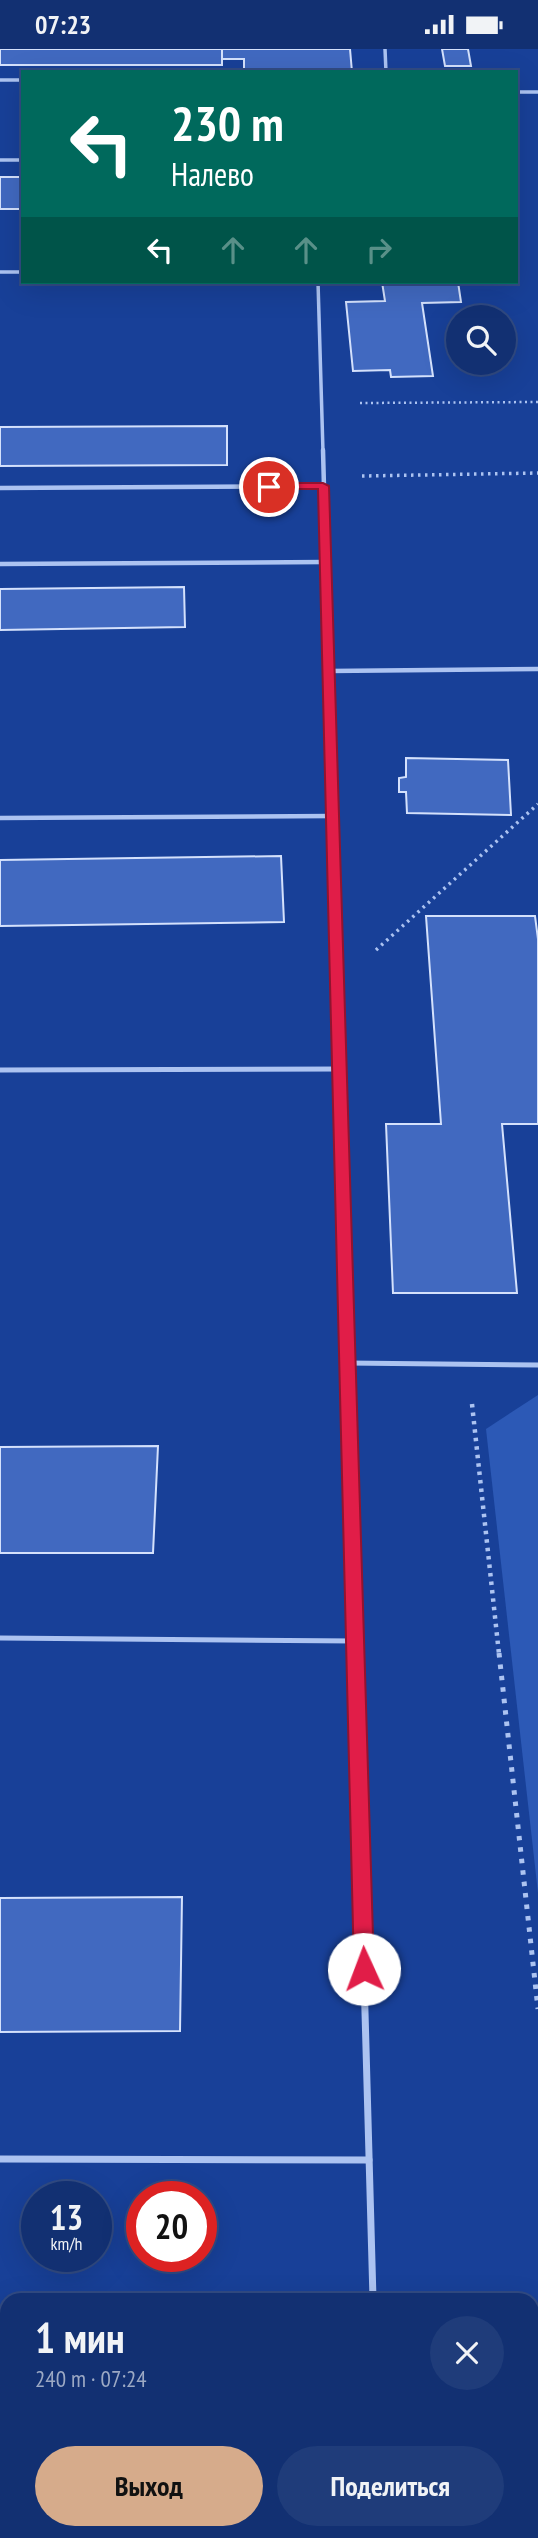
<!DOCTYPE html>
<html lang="ru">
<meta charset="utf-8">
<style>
body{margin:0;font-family:"PT Sans Narrow",sans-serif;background:#1f3c7a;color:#f1f3f6;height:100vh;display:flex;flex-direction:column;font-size:26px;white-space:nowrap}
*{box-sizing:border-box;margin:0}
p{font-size:23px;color:#9ca9c4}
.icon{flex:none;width:38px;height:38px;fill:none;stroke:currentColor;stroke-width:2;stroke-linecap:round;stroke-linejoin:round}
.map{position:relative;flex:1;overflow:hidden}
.sheet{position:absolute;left:0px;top:2244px;width:539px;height:247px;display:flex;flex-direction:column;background:#123072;border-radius:21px 21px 0 0;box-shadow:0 7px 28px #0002,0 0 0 2px #314b84}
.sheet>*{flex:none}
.hud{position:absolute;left:21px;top:21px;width:497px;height:214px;border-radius:0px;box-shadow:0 7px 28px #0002,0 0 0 2px #314b84;background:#00695c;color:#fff;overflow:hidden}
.tools{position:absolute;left:446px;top:256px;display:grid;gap:14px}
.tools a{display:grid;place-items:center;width:70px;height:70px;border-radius:50%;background:#123072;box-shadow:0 7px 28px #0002,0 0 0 2px #314b84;font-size:35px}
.speed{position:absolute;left:21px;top:2132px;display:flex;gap:14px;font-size:35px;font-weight:700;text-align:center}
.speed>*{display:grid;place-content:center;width:91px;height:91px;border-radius:50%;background:#123072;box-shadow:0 7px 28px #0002,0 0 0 2px #314b84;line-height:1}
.speed small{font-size:18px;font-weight:400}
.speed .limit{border:10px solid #d22;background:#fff;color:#111}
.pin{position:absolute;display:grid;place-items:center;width:60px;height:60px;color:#fff;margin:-30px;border:4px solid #fff;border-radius:50%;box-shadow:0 2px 7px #0007}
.me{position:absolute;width:77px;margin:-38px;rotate:358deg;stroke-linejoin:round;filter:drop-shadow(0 0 5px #0008)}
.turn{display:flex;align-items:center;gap:24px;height:147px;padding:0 35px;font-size:32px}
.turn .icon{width:91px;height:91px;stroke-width:2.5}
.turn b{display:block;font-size:49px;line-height:60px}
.lanes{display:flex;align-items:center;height:66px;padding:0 35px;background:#0003;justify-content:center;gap:35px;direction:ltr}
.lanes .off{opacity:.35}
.round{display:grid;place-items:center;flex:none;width:74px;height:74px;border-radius:37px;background:#1f3c7a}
.overview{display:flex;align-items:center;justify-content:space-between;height:119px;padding:0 35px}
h1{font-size:42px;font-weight:800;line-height:52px}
.cta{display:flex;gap:14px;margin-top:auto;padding:14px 35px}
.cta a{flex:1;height:80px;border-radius:42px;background:#d6ab8b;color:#111;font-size:28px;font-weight:800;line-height:80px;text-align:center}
.cta a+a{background:#1f3c7a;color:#f1f3f6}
.status{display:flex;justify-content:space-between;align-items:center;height:49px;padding:0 35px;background:#123072;direction:ltr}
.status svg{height:19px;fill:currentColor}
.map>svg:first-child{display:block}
.green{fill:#2c59b6}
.building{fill:#4169c0;stroke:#d4e1fc;stroke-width:2}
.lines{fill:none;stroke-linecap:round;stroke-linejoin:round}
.path-far3{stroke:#acc3f1;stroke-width:2.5;stroke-dasharray:2 3.5;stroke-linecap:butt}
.path-far2{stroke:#acc3f1;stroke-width:3.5;stroke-dasharray:2.5 4.5;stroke-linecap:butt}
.path-far1{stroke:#acc3f1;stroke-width:4.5;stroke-dasharray:3.5 5;stroke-linecap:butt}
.path{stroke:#acc3f1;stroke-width:5;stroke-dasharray:4.5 7;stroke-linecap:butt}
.service-far3{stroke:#acc3f1;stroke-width:3.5}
.service-far2{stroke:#acc3f1;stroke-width:4.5}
.service-far1{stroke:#acc3f1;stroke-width:5}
.service{stroke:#acc3f1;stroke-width:7}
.route{fill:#e11d48;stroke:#92132f;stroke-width:2}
</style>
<div class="status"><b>07:23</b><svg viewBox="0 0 49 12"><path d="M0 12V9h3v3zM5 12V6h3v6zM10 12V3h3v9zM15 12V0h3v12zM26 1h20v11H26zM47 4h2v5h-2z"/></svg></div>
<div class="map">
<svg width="538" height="2489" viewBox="0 0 538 2489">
<rect width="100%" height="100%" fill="#184098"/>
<path class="green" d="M538,1346V1844L486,1380Z"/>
<g class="building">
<rect x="0" y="0" width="222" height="16"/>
<path d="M222,0H350L352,23H244V10H222Z"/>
<path d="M442,0H468L471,17H445Z"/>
<rect x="0" y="128" width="23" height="32"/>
<path d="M382,233H458L461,253L422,254L433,327L391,328L390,321L353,322L346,253L385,252Z"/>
<path d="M227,377V416L0,417V378Z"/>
<path d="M184,538L185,578L0,581V540Z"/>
<path d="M406,709L508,711L511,766L407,764L406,743H399V729L406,728Z"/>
<path d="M281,807L284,873L0,877V811Z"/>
<path d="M426,867H535L538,890V1075H502L517,1244H393L386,1075H441Z"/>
<path d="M158,1397L153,1504H0V1398Z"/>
<path d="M182,1848L180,1982L0,1983V1849Z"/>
</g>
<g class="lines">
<path class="path-far3" d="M360,354L538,353"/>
<g class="path-far2">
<path d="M362,427L538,424"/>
<path d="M376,901L538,755"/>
</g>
<path class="path-far1" d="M472,1355L499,1605"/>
<g class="path">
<path d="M499,1604L538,1960"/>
<path d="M532,2441H538"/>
</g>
<g class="service-far3">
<path d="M385,0L386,23"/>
<path d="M0,31H23"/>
<path d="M516,43H538"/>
<path d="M0,111H23"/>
<path d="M0,223H23"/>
<path d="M318,233L323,403"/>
</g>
<g class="service-far2">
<path d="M323,401L337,926"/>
<path d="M0,439L323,437"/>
<path d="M0,515L325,513"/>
<path d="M329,622L538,620"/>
<path d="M0,769L332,767"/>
</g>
<g class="service-far1">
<path d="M337,924L355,1605"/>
<path d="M0,1021L341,1020"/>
<path d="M347,1314L538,1316"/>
<path d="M0,1589L355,1592"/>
</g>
<g class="service">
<path d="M355,1604L373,2250"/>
<path d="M0,2110L369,2111"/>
<path d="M379,2483L380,2489"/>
</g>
</g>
<path class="route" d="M269,434H323L329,437L374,1920L371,1926L364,1929L357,1926L354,1920L318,440H265L264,438Z"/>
</svg>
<div class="tools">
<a><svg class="icon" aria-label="search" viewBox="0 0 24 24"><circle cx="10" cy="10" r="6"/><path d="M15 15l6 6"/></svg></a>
</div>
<div class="speed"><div>13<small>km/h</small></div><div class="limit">20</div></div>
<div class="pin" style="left:269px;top:438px;background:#d93025"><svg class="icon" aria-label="arrive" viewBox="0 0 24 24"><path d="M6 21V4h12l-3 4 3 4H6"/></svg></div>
<svg class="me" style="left:364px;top:1920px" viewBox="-20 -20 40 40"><circle r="19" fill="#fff"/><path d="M0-13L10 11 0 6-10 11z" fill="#e11d48"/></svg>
<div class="hud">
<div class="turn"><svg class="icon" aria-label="left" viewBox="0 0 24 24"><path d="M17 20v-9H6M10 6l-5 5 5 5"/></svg><div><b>230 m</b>Налево</div></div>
<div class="lanes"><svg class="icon" aria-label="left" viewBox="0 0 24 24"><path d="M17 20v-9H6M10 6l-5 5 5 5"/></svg><svg class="icon off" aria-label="ahead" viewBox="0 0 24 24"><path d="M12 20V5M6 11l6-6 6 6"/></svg><svg class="icon off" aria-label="ahead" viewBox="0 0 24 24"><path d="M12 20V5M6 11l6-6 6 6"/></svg><svg class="icon off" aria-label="right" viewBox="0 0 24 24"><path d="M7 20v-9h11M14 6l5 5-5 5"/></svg></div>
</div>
<section class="sheet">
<div class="overview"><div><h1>1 мин</h1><p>240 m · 07:24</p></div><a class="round"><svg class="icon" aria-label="close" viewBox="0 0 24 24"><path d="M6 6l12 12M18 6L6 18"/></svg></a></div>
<div class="cta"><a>Выход</a><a>Поделиться</a></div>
</section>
</div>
